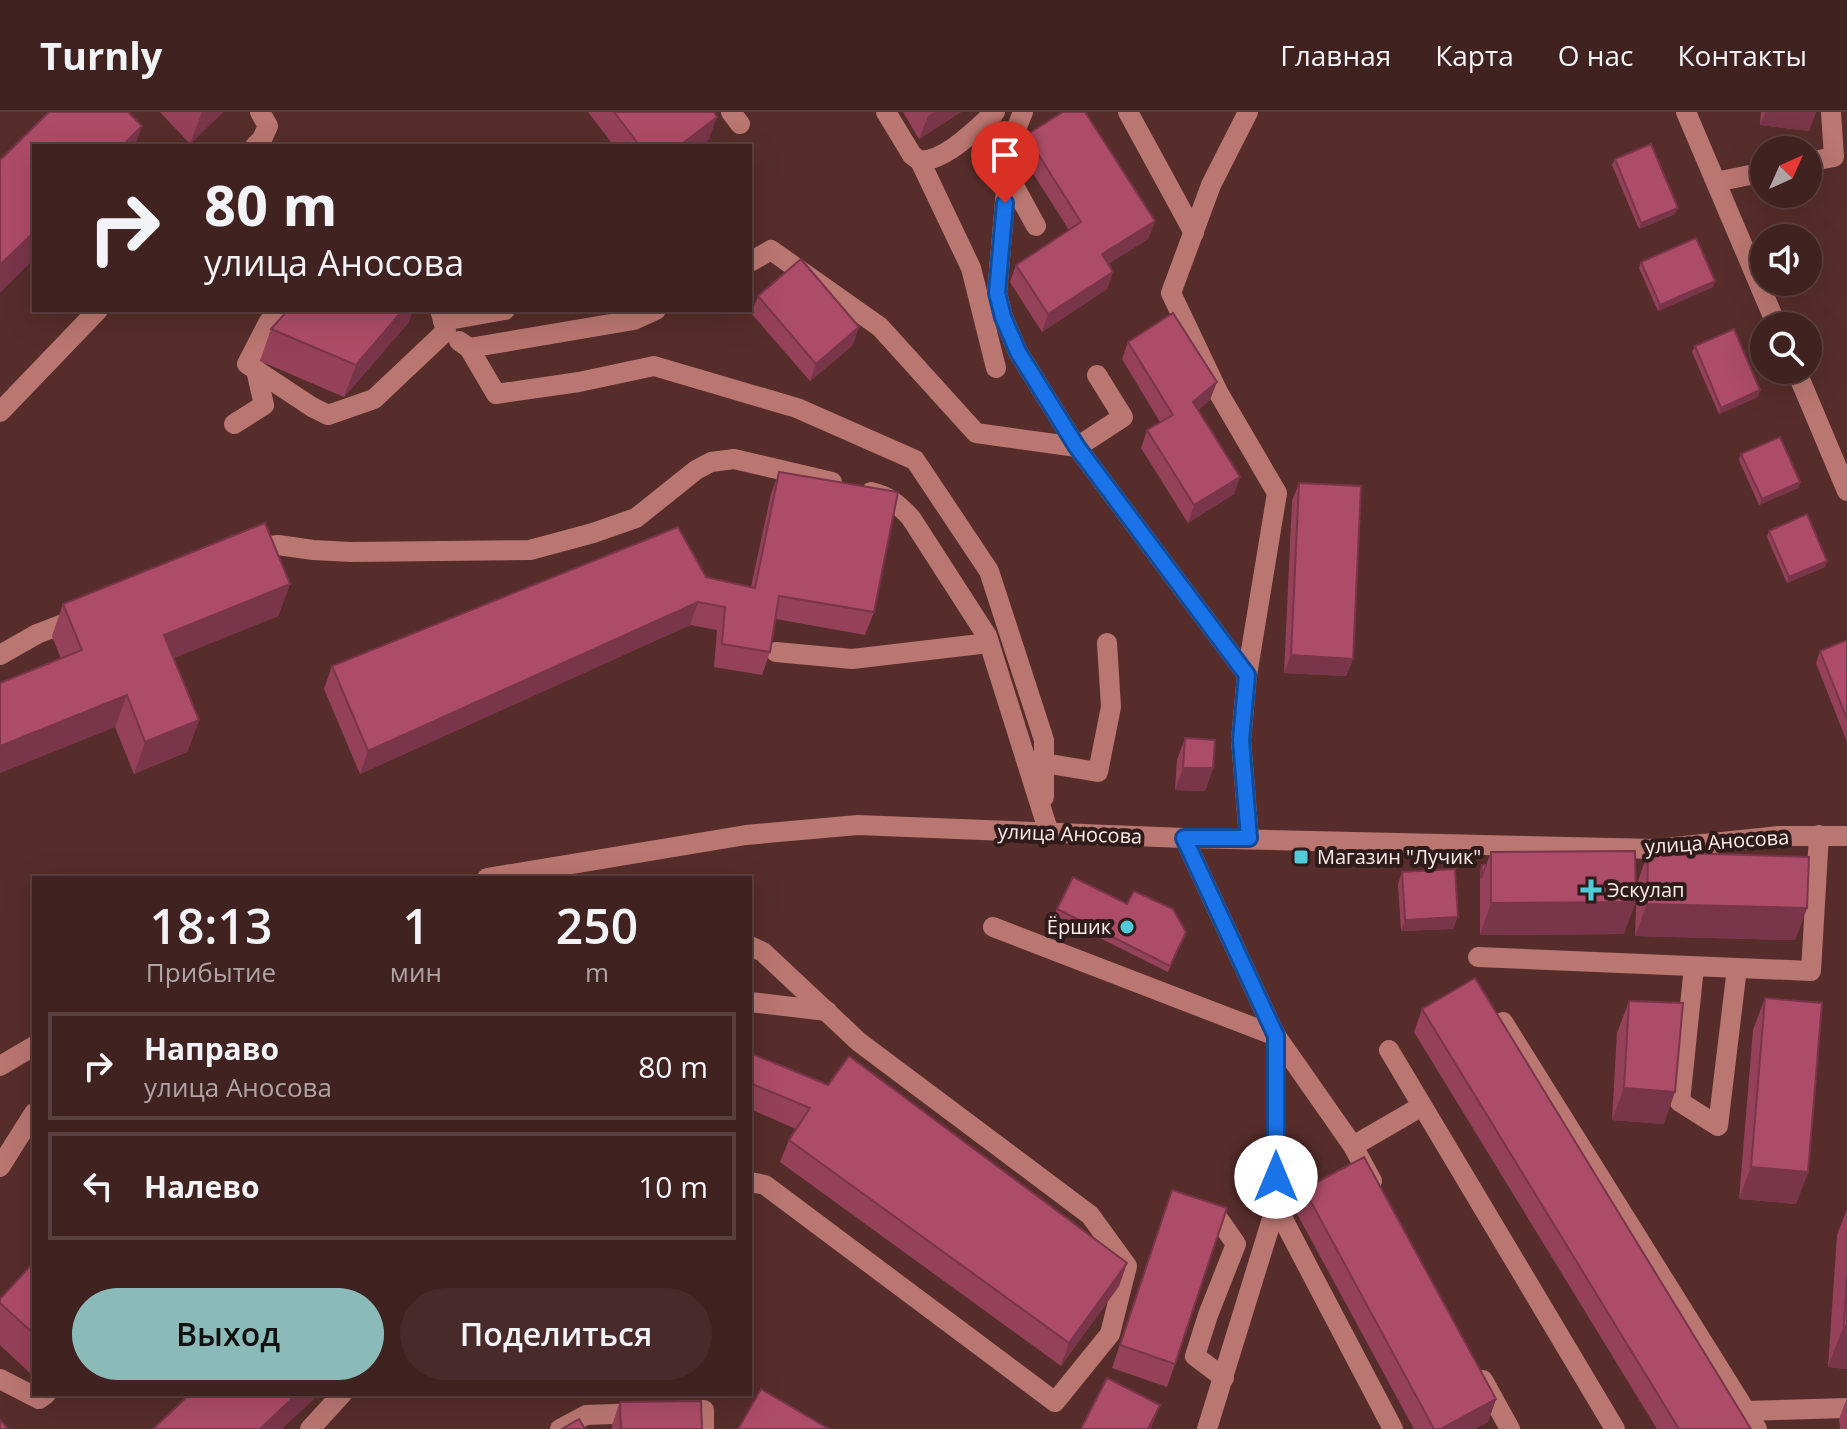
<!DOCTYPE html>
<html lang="ru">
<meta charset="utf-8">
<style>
body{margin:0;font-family:"Open Sans",sans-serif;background:#472a29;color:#f1f3f6;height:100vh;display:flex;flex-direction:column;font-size:30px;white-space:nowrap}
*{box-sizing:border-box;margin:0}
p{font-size:26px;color:#aea4a5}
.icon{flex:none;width:44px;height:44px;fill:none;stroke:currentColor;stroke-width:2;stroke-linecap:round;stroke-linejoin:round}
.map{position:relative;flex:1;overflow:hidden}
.drawer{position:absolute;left:32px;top:764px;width:720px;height:520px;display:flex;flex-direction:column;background:#402220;border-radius:0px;box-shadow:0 8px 32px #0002,0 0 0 2px #593f3e}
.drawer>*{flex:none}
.banner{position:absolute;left:32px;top:32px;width:720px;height:168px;border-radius:0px;box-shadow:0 8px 32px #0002,0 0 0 2px #593f3e;background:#402220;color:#f1f3f6;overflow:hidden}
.needle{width:52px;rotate:45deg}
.controls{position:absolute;left:1750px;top:24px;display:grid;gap:16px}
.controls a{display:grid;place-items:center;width:72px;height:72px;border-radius:50%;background:#402220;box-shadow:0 8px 32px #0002,0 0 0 2px #593f3e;font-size:40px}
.pin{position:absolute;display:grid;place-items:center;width:68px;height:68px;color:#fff;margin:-82px -34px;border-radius:50% 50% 50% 0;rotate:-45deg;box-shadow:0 0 8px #0007}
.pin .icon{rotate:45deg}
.me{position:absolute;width:88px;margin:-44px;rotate:0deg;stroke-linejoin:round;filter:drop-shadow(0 0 6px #0008)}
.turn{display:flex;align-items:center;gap:28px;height:168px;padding:0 40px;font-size:36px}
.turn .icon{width:104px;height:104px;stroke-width:2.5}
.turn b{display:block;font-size:56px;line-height:68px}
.eta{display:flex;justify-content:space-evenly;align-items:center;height:136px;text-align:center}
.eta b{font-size:48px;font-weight:600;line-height:56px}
.cta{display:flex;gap:16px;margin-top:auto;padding:16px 40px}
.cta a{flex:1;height:92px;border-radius:48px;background:#8bbbb9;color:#111;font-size:32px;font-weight:600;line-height:92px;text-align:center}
.cta a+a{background:#472a29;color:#f1f3f6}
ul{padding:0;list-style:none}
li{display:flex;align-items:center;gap:24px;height:108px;margin:0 16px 12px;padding:0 24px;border:4px solid #593f3e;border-radius:0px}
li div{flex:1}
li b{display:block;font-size:30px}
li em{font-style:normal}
header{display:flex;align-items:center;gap:48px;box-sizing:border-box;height:112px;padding:0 40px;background:#402220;border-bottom:2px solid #593f3e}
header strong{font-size:38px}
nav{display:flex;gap:44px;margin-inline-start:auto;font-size:28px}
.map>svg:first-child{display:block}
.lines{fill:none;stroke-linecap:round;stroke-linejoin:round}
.minor{stroke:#ba7671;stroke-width:20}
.wall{fill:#954159}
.shaded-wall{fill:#793549}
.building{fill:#ad4c68;stroke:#793549;stroke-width:2}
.route-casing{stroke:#114b97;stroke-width:20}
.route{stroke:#1a73e8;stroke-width:14}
.poi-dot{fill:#52cbd8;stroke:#2f1c1a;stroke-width:3}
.labels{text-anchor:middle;stroke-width:8;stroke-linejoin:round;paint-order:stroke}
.street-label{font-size:20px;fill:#fdecea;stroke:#2f1c1a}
.poi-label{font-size:20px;fill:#fdecea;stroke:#2f1c1a;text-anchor:start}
</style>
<header>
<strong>Turnly</strong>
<nav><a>Главная</a><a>Карта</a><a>О нас</a><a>Контакты</a></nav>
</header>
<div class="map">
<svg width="1847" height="1317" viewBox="0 0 1847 1317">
<rect width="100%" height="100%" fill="#562d2a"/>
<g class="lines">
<g class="minor">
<path d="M731,0L740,12"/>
<path d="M886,0L912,43L920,49C947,48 976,17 995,0"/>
<path d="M1023,0L1010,32L997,181L1003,205L1018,240L1077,335L1247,563L1241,628L1249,726"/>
<path d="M1128,0L1194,121"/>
<path d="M1686,0L1777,214"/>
<path d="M255,34L262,27L268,14L260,0"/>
<path d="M920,49L971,156L996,256"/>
<path d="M1808,50L1834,45L1831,0"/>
<path d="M1007,61L1036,114"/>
<path d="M1716,70L1764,60"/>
<path d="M750,150L771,138L880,215L976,321L1077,335L1123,305L1097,263"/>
<path d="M278,198L268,211L247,252L312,295L328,303L374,287L446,219L440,198"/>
<path d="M443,209L505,198"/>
<path d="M459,229L469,236L634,208L656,198"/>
<path d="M469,236L496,282L579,270L654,254L797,296L915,348L989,459L1044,628V685"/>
<path d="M1796,258L1847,379"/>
<path d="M0,300L98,198"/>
<path d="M234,312L264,293L256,258"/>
<path d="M871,380C889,384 899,393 911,406L987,524L1049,721"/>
<path d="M248,440L261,435L278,433L313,438L351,440L530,438L593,421L636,406L696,358L711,350L734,347L832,370"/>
<path d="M776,540L852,547L989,531"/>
<path d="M0,543L37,522L81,505"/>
<path d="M1247,563L1277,381L1218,280L1171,181L1211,73L1248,0"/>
<path d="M1044,651L1098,660L1111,595L1107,531"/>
<path d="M1184,726L1276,924V1094L1207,1317"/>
<path d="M487,766L746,723L858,713L1184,726L1656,737L1779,724H1847"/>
<path d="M993,815L1276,924L1353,1034L1372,1069"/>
<path d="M750,834L763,840L859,930L1090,1103L1127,1154L1110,1222L1055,1290L765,1073L750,1070"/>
<path d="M1478,845L1811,859L1819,723"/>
<path d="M1694,855L1680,990L1718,1014L1737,856"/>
<path d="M750,890L827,899"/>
<path d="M1503,910L1757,1317"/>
<path d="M1389,938L1615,1317"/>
<path d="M0,954L34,934"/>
<path d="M1353,1034L1422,994"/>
<path d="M0,1055L34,1001"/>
<path d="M1276,1094L1393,1317"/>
<path d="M1215,1102L1236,1132L1208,1203L1195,1244L1224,1266"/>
<path d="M0,1267L39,1287L46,1282"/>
<path d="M1483,1268L1510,1317"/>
<path d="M676,1299L704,1298V1317"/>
<path d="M1746,1299L1847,1296"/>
<path d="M310,1317L342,1282"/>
<path d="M560,1317L586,1303L640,1301"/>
</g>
</g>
<g class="wall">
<path d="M160,0H223L190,32Z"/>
<path d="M588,0H714L709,27L701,34H614Z"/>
<path d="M903,0H961L919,27Z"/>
<path d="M1761,0H1816L1809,19L1760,13Z"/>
<path d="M1026,23L1155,109L1148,127L1108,152L1113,160L1107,177L1042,220L1010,170L1016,153L1069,118L1020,41Z"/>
<path d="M1615,47L1675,102L1639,117L1612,53Z"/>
<path d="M1641,150L1715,169L1713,175L1658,199L1639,156Z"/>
<path d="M758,184L853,233L810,269L751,201Z"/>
<path d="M409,210L344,285L260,249L271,217Z"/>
<path d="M1128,230L1210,288L1198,298L1234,382L1188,411L1141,336L1147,318L1160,310L1122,247Z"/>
<path d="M1695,234L1760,278L1758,285L1719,302L1692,240Z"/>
<path d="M1741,342L1800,370L1798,376L1759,393L1739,348Z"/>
<path d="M779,360L874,500L865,523L776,507L770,540L762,563L714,555L717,518L690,513L360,662L324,577L332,554L706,465L751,475L771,382Z"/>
<path d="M1299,371L1353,547L1346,564L1284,561L1292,389Z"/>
<path d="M1769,419L1827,449L1825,455L1787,471L1767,425Z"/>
<path d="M290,472L278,504L173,546L199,608L187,640L134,662L115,615L0,661V571L61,547L52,524L63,492Z"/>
<path d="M1847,528V630L1816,551L1820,539Z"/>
<path d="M1185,626L1213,656L1205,679L1175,678L1177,648Z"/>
<path d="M1491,740L1624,822L1480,823V759L1482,753H1486Z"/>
<path d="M1648,740L1807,796L1795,828L1635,824L1637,772Z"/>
<path d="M1402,760L1453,817L1401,819L1398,772Z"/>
<path d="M1057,797L1184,826L1168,860L1054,803Z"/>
<path d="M1765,886L1808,1060L1796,1092L1739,1087L1753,918Z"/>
<path d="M1629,889L1664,1012L1612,1008L1617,921Z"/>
<path d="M1422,897L1751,1317H1657L1414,920Z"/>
<path d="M750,941L1127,1151L1119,1174L1061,1254L780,1050L789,1028L796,1017L750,997Z"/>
<path d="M1304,1077L1496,1287L1488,1310L1474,1317H1414L1296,1100Z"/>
<path d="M1172,1078L1175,1252L1167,1275L1112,1256Z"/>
<path d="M1847,1097V1257L1828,1255L1837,1123Z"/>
<path d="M34,1150V1260L32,1263L0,1233V1187Z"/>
<path d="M1847,1286V1317H1840L1839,1307Z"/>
<path d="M620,1290L702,1317H612V1313Z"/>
</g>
<g class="shaded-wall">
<path d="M202,0H223L190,32Z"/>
<path d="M934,0H961L919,27L928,4Z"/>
<path d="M1765,0H1816L1809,19L1760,13Z"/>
<path d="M717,5L709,27L701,34H679Z"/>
<path d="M142,14L135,34H122Z"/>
<path d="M1678,96L1675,102L1639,117L1641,111Z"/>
<path d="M1155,109L1148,127L1096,160L1102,142Z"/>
<path d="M34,120V147L0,181V153Z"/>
<path d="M1113,160L1107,177L1042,220L1048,202Z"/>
<path d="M1715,169L1713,175L1658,199L1660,193Z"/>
<path d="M403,198H413L409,210L344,285L356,253Z"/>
<path d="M859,215L853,233L810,269L816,252Z"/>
<path d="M1217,270L1210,288L1187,307L1193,290Z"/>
<path d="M1760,278L1758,285L1719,302L1721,296Z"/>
<path d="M1240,365L1234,382L1188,411L1194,393Z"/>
<path d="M1800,370L1798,376L1759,393L1762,387Z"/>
<path d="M1827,449L1825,455L1787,471L1789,465Z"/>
<path d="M290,472L278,504L152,555L164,523Z"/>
<path d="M698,490L690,513L360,662L368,639Z"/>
<path d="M1291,543L1353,547L1346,564L1284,561Z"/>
<path d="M127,583L115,615L0,661V634Z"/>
<path d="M199,608L187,640L134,662L145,630Z"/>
<path d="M1183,656H1213L1205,679L1175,678Z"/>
<path d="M1636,790L1624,822L1480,823L1491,791Z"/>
<path d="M1647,792L1807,796L1795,828L1635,824Z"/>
<path d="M1458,805L1453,817L1401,819L1405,808Z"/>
<path d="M1624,976L1675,980L1664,1012L1612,1008Z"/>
<path d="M1751,1055L1808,1060L1796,1092L1739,1087Z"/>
<path d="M1127,1151L1119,1174L1061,1254L1069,1231Z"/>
<path d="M1844,1213L1847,1214V1257L1828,1255Z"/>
<path d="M297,1282H315L313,1288L282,1317H260Z"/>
<path d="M1496,1287L1488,1310L1474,1317H1441Z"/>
<path d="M1160,1293L1151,1317H1148Z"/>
</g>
<g class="building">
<path d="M49,0H128L142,14L122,34H34V120L0,153V48Z"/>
<path d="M614,0H714L717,5L679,34H640Z"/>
<path d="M1063,0H1085L1155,109L1102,142L1113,160L1048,202L1016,153L1081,110L1026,23Z"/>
<path d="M1651,32L1678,96L1641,111L1615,47Z"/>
<path d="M1696,126L1715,169L1660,193L1641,150Z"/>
<path d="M801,147L859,215L816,252L758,184Z"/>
<path d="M288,198H403L356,253L271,217Z"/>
<path d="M1173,201L1217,270L1193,290L1240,365L1194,393L1147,318L1173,303L1128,230Z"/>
<path d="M1734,217L1760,278L1721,296L1695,234Z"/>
<path d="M1780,325L1800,370L1762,387L1741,342Z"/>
<path d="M779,360L898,380L874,500L779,484L770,540L722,532L725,495L698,490L368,639L332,554L678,415L706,465L755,476Z"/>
<path d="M1299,371L1361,374L1353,547L1291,543Z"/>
<path d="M1807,402L1827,449L1789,465L1769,419Z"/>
<path d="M265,411L290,472L164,523L199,608L145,630L127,583L0,634V571L82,538L63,492Z"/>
<path d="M1847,528V607L1820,539Z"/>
<path d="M1185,626L1215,628L1213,656H1183Z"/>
<path d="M1635,739L1636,790L1491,791V740Z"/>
<path d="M1648,740L1809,745L1807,796L1647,792Z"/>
<path d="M1482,753H1486L1481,766Z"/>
<path d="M1455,757L1458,805L1405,808L1402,760Z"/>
<path d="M1073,765L1127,792L1134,779L1173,797L1186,820L1170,854L1057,797Z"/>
<path d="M1475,866L1751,1317H1679L1422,897Z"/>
<path d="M1765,886L1822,891L1808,1060L1751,1055Z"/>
<path d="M1629,889L1683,891L1675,980L1624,976Z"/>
<path d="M750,941L828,973L849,944L1127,1151L1069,1231L789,1028L810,996L750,971Z"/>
<path d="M1364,1045L1496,1287L1441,1317H1434L1304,1077Z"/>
<path d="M1172,1078L1227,1096L1175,1252L1120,1233Z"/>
<path d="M34,1150V1222L0,1191V1187Z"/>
<path d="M1847,1163V1214L1844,1213Z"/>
<path d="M1107,1266L1160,1293L1148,1317H1081Z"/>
<path d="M761,1277L829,1317H738Z"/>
<path d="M190,1282H297L260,1317H153Z"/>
<path d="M701,1289L702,1317H621L620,1290Z"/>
<path d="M579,1307L585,1317H562Z"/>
<path d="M0,1308L8,1317H0Z"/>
</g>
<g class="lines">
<g class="route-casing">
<path id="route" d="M1005,91L997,181L1003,205L1018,240L1077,335L1247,563L1241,628L1249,726H1184L1276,924V1065"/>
</g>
<use href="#route" class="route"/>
</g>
<g class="poi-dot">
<rect x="1293" y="737" width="16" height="16" rx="4"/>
<path d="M1587 766h8v8h8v8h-8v8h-8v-8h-8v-8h8z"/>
<circle cx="1127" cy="815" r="8"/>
</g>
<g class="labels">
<g class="street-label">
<text transform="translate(1070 722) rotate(2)" y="7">улица Аносова</text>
<text transform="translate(1717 730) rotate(-4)" y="7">улица Аносова</text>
</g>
<g class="poi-label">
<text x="1317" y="752">Магазин "Лучик"</text>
<text x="1607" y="785">Эскулап</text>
<text x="1111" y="822" text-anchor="end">Ёршик</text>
</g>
</g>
</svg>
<div class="controls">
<a><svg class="needle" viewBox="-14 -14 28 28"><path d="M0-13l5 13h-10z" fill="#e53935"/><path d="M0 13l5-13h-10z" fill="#aea4a5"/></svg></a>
<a><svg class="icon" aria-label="sound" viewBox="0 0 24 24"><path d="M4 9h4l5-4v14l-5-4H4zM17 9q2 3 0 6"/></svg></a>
<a><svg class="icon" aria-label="search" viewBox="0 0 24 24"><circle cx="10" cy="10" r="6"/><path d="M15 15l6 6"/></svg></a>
</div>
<div class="pin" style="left:1005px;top:91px;background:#d93025"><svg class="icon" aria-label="arrive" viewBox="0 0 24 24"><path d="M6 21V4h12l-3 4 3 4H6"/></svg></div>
<svg class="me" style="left:1276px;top:1065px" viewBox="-20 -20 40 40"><circle r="19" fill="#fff"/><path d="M0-13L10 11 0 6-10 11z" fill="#1a73e8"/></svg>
<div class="banner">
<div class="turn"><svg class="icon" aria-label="right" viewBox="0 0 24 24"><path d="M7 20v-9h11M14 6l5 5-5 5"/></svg><div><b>80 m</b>улица Аносова</div></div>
</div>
<section class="drawer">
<div class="eta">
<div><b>18:13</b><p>Прибытие</p></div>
<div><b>1</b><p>мин</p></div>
<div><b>250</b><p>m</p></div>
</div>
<ul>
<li><svg class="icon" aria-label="right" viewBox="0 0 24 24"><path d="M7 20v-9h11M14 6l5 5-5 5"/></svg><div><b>Направо</b><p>улица Аносова</p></div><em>80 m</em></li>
<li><svg class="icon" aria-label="left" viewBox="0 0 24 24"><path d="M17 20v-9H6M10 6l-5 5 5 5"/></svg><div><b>Налево</b></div><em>10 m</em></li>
</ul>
<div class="cta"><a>Выход</a><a>Поделиться</a></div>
</section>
</div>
